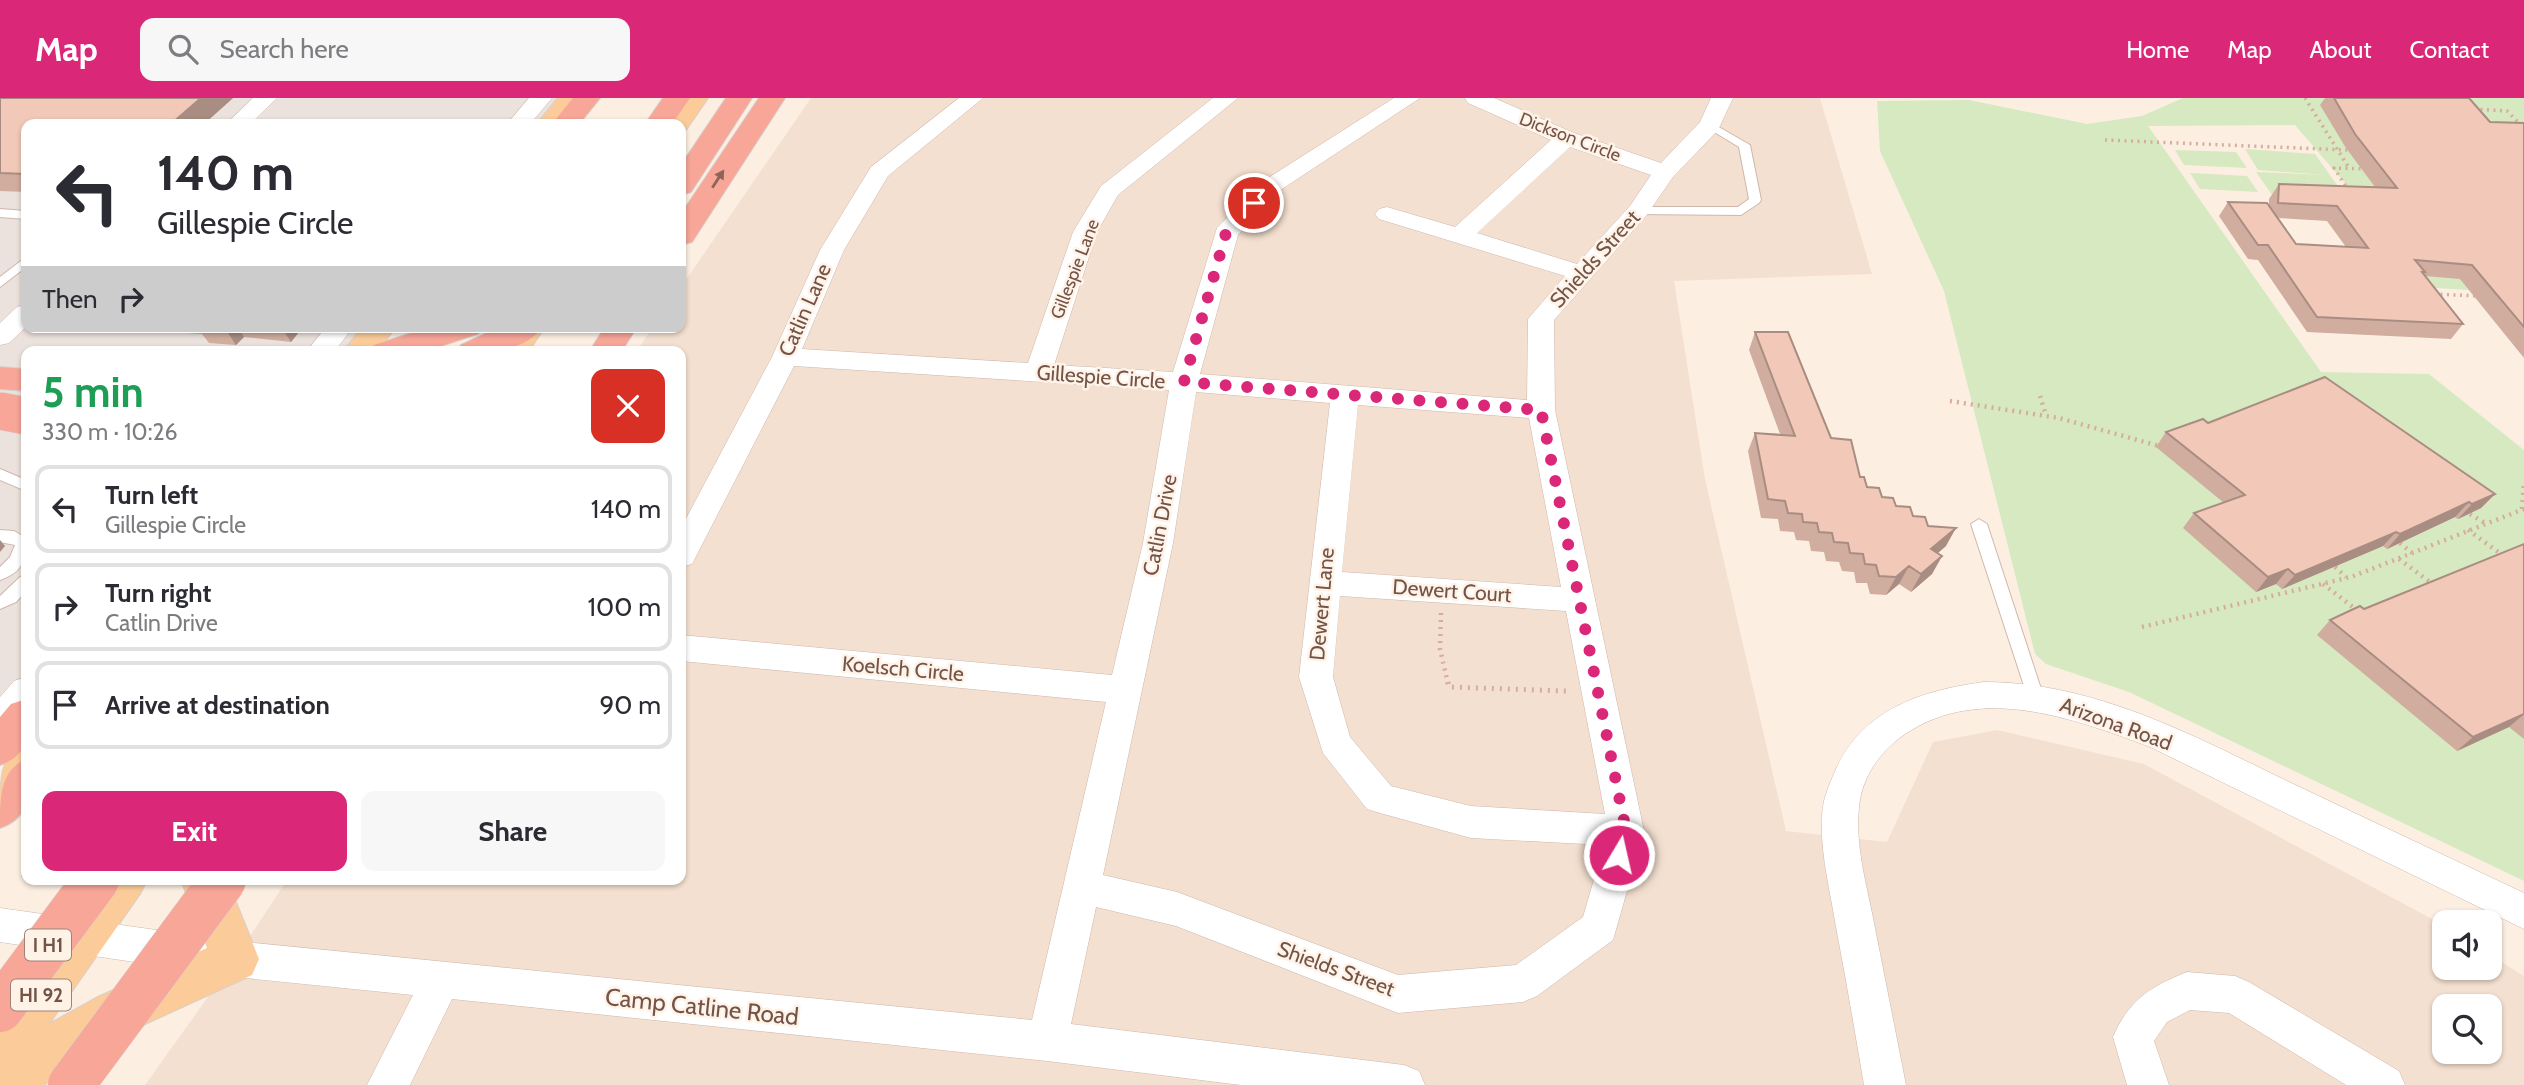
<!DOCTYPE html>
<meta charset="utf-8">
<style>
body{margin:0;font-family:Cabin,sans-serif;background:#f7f7f7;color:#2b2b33;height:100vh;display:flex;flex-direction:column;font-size:26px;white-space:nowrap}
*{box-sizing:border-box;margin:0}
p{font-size:23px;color:#7c7c81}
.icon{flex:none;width:38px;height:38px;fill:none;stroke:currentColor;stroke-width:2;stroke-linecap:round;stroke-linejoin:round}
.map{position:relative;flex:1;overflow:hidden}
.side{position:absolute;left:21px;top:248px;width:665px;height:539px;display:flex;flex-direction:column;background:#fff;border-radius:14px;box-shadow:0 2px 5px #0004}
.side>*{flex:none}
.guide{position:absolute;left:21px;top:21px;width:665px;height:214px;border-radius:14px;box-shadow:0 2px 5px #0004;background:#fff;color:#2b2b33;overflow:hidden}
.fabs{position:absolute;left:2432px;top:812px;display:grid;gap:14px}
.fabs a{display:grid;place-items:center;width:70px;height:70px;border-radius:14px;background:#fff;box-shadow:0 2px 5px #0004;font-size:35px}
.pin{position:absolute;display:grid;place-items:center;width:60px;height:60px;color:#fff;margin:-30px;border:4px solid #fff;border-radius:50%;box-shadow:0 2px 7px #0007}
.me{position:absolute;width:77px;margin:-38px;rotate:9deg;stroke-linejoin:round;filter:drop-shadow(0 0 5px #0008)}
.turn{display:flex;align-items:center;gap:24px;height:147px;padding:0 21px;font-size:32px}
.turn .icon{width:91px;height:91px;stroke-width:2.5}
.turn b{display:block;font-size:49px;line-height:60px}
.then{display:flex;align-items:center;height:66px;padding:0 21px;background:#0003;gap:14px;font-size:26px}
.round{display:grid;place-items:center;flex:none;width:74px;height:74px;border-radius:14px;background:#f7f7f7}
.summary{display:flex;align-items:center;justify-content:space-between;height:119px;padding:0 21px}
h1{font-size:42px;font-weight:800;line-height:52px;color:#1e9e55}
.cta{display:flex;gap:14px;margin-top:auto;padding:14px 21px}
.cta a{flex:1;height:80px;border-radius:14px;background:#db2777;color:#fff;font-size:28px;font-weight:800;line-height:80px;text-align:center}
.cta a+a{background:#f7f7f7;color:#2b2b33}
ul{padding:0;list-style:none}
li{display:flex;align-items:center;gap:21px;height:88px;margin:0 14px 10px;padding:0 7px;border:4px solid #e1e1e2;border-radius:14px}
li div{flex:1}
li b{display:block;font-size:26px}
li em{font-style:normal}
header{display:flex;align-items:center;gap:42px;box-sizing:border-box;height:98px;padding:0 35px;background:#db2777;color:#fff}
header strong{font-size:33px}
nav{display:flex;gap:38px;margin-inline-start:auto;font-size:24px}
.search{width:490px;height:63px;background:#f7f7f7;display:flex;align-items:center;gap:18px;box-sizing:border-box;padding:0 24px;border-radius:14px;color:#7c7c81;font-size:26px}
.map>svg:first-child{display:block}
.residential{fill:#f4e0d0;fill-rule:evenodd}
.industrial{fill:#ebe2dd}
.green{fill:#d6e9c1}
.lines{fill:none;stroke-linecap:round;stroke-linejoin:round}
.service-casing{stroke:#cfb7ac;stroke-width:2}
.minor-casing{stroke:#cfb7ac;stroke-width:1}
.primary-casing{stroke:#d8cfcc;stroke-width:2}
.motorway-casing{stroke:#d8cfcc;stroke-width:2}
.path-far2{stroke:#d6ad9d;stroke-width:3.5;stroke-dasharray:2 4.5;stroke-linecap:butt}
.path-far1{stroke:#d6ad9d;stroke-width:4.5;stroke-dasharray:2 5;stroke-linecap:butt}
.path{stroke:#d6ad9d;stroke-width:5;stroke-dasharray:2 6;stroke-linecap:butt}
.service{fill:#fff;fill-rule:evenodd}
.minor{fill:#fff;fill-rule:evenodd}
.primary{fill:#fbcc9a;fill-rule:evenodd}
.motorway{fill:#f7a698;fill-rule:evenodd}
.motorway-bridge-far1-casing{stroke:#d8cfcc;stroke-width:38;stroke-linecap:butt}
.motorway-bridge-casing{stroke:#d8cfcc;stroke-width:47;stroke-linecap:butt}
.motorway-bridge-far1{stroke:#f7a698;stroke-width:37}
.motorway-bridge{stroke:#f7a698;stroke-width:46}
.wall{fill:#d0ad9f;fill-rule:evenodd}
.shaded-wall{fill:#a98d82}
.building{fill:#f2c9b9;stroke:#a98d82;stroke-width:2}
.oneway{fill:#8e6458}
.route{stroke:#db2777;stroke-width:12;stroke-dasharray:0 21.6}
.labels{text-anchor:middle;stroke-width:5;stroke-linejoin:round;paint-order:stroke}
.far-street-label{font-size:18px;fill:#745348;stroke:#fff3e8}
.shield{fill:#fff3e8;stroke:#9e8378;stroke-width:2}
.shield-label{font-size:19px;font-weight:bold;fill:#745348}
.street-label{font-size:21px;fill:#745348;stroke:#fff3e8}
.near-street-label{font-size:24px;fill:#745348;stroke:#fff3e8}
</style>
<header>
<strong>Map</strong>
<div class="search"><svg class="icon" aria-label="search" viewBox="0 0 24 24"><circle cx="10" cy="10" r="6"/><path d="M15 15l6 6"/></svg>Search here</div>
<nav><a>Home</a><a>Map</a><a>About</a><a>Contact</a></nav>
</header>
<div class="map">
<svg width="2524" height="987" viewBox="0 0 2524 987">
<rect width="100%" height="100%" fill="#fcefe2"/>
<path class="residential" d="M811,0H1820L1872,176L1674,183L1705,381L1786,733L1887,744L1933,644L1997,632L2144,666L2445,828V870H2490V857L2524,878V987H145L235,861L287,782H681V254H636L653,229H681V189ZM2445,908H2490V954H2445Z"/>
<path class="industrial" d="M0,0H561L539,26H26V229H369L348,254H26V634L0,665Z"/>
<g class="green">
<path d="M2183,0H2524V195L2435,190L2295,27L2148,28L2321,274L2429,276L2524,352V783L2129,594L2046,566L2035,556L1944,193L1880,53L1877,3L1969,2L2087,26L2142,18Z"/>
<path d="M2245,51L2315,56L2347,101L2272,97L2256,74L2327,77L2258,72Z"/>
<path d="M2175,52L2236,54L2247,70L2184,67Z"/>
<path d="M2190,75L2247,78L2258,94L2200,91Z"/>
</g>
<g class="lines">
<g class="service-casing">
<g id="service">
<path d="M1710,24L1750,47L1761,102L1759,105L1741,117L1634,116V110L1638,109H1738L1749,101L1739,49L1706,29L1704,27Z"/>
<path d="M0,111L26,113V121L0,119Z"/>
<path d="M26,159V169L0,189V179Z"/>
<path d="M0,371L26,382V393L0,382Z"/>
<path d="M1979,421L1987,426L2044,600L2042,605L2036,607L2030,605L2028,600L1971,426Z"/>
<path d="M0,432L14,433L26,440C26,462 23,474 0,482V469L10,459L15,447L0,444Z"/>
<path d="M26,477V493L16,504L0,511V498L20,479Z"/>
</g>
</g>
<g class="minor-casing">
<g id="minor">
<path d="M253,0H277L250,26H226Z"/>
<path d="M529,0H552L530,26H507Z"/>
<path d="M959,0H983L888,78L844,152L802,251L1028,265L1073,134L1101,88L1213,0H1238L1118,97L1097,134L1054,267L1173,274L1217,130L1260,85L1394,0H1420L1276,95L1238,137L1200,276L1527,302L1528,221L1565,178L1379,121L1375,116L1379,111L1387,109L1455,129L1551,42L1468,5L1465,0H1494L1574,35L1661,65L1700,24L1711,0H1733L1718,32L1673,79L1646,118L1554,222L1555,312L1644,733L1613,842L1537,898L1523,904L1398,915L1176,828L1096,809L1071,926L1404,967L1419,973L1425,987H1241L1047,963L452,901L410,987H367L413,897L235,879L0,844V810L235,843L1032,922L1106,604L681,563V537L1112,577L1143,445L1169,292L794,268L692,466L681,469V430L772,259L820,152L871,69ZM1570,49L1651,77L1630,108L1577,166L1477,135ZM1196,294L1330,305L1299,579L1323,655L1367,711L1380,715L1471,740L1604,747L1583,819L1516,867L1398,877L1177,794L1103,777L1173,445ZM1358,307L1529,320L1561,489L1342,474ZM1340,498L1566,513L1605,716L1471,708L1391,688L1350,639L1333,579Z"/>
<path d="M26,207V229L9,245L0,247V225L17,209Z"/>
<path d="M326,229H353L334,254H306Z"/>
<path d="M26,579V615L12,632L0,636V599L14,583Z"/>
<path d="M1984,584C2094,584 2192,637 2289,684C2367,721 2446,758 2524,795V831L2150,649C2070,619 1973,583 1897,642C1876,659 1861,683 1859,710C1855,747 1866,784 1873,820C1884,876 1895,931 1906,987H1864C1855,934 1846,881 1836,829C1830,792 1820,755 1822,717C1823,700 1829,687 1836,671C1863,611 1923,592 1984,584Z"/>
<path d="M2187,874L2235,878L2249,884L2399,973L2405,987H2346L2229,915L2190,912L2167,924L2154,943L2169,987H2127L2113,939C2129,902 2150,889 2187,874Z"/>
</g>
</g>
<g class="primary-casing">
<g id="primary">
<path d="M558,0H585L564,26H537Z"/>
<path d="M681,0H708L686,32L681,33V26H662Z"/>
<path d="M362,229H396L377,254H343Z"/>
<path d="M512,229H545L528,254H495Z"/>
<path d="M26,645C27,676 34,701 0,713C0,682 0,657 26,645Z"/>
<path d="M97,782H147L140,796L49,926L98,899L207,850L181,782H227L259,861L252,877L132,932L76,964L44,987H0V912Z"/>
</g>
</g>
<g class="motorway-casing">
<g id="motorway">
<path d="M573,0H600L579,26H552Z"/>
<path d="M663,0H690L672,26H645Z"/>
<path d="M726,0H752L691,94L681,97V67Z"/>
<path d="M759,0H785L692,144L681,147V116Z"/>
<path d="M431,229H483L478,236L422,254H370L374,247Z"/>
<path d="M499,229H542C525,255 484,254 457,254L461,247Z"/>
<path d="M605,229H637L621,254H589Z"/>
<path d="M0,269L26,271V293L0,291Z"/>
<path d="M26,601C27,631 34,655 0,667V619L11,606Z"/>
<path d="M26,661C27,692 34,718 0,730C0,698 0,673 26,661Z"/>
</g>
</g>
<g class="path-far2">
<path d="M2305,0L2349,70"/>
<path d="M2474,11L2507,13L2524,30"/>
<path d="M2105,42L2347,52"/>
<path d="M2349,93L2334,70L2367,71"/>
<path d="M2434,196L2478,198"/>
</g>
<g class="path-far1">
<path d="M2040,298L2046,317"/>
<path d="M1950,303L2059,320L2159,348"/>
<path d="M2522,411L2524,385"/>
<path d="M2470,416L2485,425"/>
<path d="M2468,432L2505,459"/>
<path d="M2400,445L2412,455"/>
<path d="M2399,461L2434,487"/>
<path d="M2335,469L2346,479"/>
<path d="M2323,486L2358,513"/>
<path d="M1441,515L1440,551L1448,586"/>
<path d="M2142,529L2351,479L2524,411"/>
</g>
<g class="path">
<path d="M1448,584L1449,589L1566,593"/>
<path d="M22,776L26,777"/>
</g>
<use href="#service" class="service"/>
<use href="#minor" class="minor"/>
<use href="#primary" class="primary"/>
<use href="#motorway" class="motorway"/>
<g class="motorway-bridge-far1-casing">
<path id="motorway-bridge-far1" d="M0,313L26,318"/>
</g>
<g class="motorway-bridge-casing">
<g id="motorway-bridge">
<path d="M0,911L96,782"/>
<path d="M71,987L223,782"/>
</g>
</g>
<use href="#motorway-bridge-far1" class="motorway-bridge-far1"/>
<use href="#motorway-bridge" class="motorway-bridge"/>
</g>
<g class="wall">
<path d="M0,0H233L204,26H26V94L0,93Z"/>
<path d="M2325,0H2469L2490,24L2524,25V260L2460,181L2425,178L2463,226L2451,241L2307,234L2258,162L2248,161L2219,118L2228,104L2269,108V101L2279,86L2375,89L2346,50L2320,7ZM2278,120L2327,123L2346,149L2296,146Z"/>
<path d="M101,229H303L291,244L244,239L236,247L209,245L202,236Z"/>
<path d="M1755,234L1867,389L1928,428L1946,448L1938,455L1942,458L1932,476L1911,494L1899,486L1886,497L1870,496L1867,485H1856L1854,474L1842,473L1839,464L1826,463L1824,454L1811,453L1809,443L1796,442L1794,434L1780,433L1778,421L1761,420L1748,353L1755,335L1780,336L1749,252Z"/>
<path d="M2208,325L2495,396L2481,410L2458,421L2455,419L2387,451L2383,448L2282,491L2276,486L2256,494L2183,430L2194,415L2224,405L2156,349L2166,334Z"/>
<path d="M2524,446V641L2509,629L2457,653L2317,537L2330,522L2364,511Z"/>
</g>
<g class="shaded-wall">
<path d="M201,0H233L204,26H171Z"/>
<path d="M224,229H238L244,239L236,247Z"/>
<path d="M281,229H303L291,244Z"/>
<path d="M2495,396L2481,410L2458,421L2472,406Z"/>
<path d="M2469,404L2455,419L2387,451L2400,436Z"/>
<path d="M1956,430L1946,448L1921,469L1931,451Z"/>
<path d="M2396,434L2383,448L2282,491L2295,477Z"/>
<path d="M0,442L5,448L0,454Z"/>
<path d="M1942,458L1932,476L1911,494L1921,476Z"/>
<path d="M1909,468L1899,486L1886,497L1896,479Z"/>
<path d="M2288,471L2276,486L2256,494L2268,479Z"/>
<path d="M2524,616L2509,629L2457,653L2473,639Z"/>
</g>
<g class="building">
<path d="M0,0H201L171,26H26V76L0,75Z"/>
<path d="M2334,0H2469L2490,24L2524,25V229L2472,167L2415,162L2425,174H2422L2463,226L2317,219L2268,147H2258L2228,104L2267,105L2296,146L2368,150L2337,108L2278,105L2279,86L2397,90L2355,36Z"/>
<path d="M1755,234H1788L1831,340L1851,342L1860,379H1864L1867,389L1879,390L1882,399L1893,400L1896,408L1910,409L1913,418L1925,419L1928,428L1956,430L1931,451L1942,458L1921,476L1909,468L1896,479L1879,478L1876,467L1865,466L1863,456L1850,455L1848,445L1834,444L1832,435L1819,434L1817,425L1803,424L1802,416L1788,415L1785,403L1768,401L1755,335L1795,338Z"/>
<path d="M2325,279L2495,396L2472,406L2469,404L2400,436L2396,434L2295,477L2288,471L2268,479L2194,415L2245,397L2166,334L2203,321L2208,325Z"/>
<path d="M2524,446V616L2473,639L2330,522L2360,508L2364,511Z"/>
</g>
<defs><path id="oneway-solid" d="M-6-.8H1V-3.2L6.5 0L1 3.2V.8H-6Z" transform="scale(1.75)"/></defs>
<use class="oneway" href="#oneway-solid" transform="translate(718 81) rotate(-57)"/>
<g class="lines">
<path class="route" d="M1254,105L1226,135L1184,284L1541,312L1626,733L1619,757"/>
</g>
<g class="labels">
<g class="far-street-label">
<text transform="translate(1570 39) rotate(21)" y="6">Dickson Circle</text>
<text transform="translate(1075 171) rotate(-69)" y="6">Gillespie Lane</text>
</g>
<g class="shield">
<rect x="25" y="831.5" width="46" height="31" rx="5"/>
<rect x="11" y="881.5" width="60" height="31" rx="5"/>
</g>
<g class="shield-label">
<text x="48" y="854">I H1</text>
<text x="41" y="904">HI 92</text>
</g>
<g class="street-label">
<text transform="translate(1595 161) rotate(-48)" y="7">Shields Street</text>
<text transform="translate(805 212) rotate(-66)" y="7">Catlin Lane</text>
<text transform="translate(1101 279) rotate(4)" y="7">Gillespie Circle</text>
<text transform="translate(1160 427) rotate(-79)" y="7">Catlin Drive</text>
<text transform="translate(1452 493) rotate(4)" y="7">Dewert Court</text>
<text transform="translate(1322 506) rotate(-85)" y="7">Dewert Lane</text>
<text transform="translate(903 571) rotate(5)" y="7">Koelsch Circle</text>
<text transform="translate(2116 626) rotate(20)" y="7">Arizona Road</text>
<text transform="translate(1336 871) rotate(20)" y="7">Shields Street</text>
</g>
<g class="near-street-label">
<text transform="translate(702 909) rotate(6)" y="8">Camp Catline Road</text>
</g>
</g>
</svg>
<div class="fabs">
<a><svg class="icon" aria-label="sound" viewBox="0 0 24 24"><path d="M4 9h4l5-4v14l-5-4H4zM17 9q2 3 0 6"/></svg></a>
<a><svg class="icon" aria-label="search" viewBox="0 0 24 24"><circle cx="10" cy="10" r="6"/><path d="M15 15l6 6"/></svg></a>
</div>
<div class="pin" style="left:1254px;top:105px;background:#d93025"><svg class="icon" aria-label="arrive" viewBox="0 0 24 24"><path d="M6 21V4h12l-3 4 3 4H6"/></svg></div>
<svg class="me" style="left:1619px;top:757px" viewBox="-20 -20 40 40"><circle r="17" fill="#db2777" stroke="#fff" stroke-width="3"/><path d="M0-11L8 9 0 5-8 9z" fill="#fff"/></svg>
<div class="guide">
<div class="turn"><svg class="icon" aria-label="left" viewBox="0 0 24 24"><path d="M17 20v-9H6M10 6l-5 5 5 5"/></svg><div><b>140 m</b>Gillespie Circle</div></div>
<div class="then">Then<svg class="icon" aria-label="right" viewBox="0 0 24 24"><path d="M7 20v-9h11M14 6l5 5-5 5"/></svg></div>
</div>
<section class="side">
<div class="summary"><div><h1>5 min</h1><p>330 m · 10:26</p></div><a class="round" style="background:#d93025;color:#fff"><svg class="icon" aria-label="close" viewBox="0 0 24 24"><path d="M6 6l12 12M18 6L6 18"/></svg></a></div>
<ul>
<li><svg class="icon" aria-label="left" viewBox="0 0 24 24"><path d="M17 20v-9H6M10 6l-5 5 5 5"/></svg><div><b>Turn left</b><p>Gillespie Circle</p></div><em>140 m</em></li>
<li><svg class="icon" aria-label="right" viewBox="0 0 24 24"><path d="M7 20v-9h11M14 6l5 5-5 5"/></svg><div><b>Turn right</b><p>Catlin Drive</p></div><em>100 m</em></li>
<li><svg class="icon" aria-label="arrive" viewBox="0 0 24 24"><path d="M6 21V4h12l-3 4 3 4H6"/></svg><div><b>Arrive at destination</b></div><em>90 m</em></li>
</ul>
<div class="cta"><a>Exit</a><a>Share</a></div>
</section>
</div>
